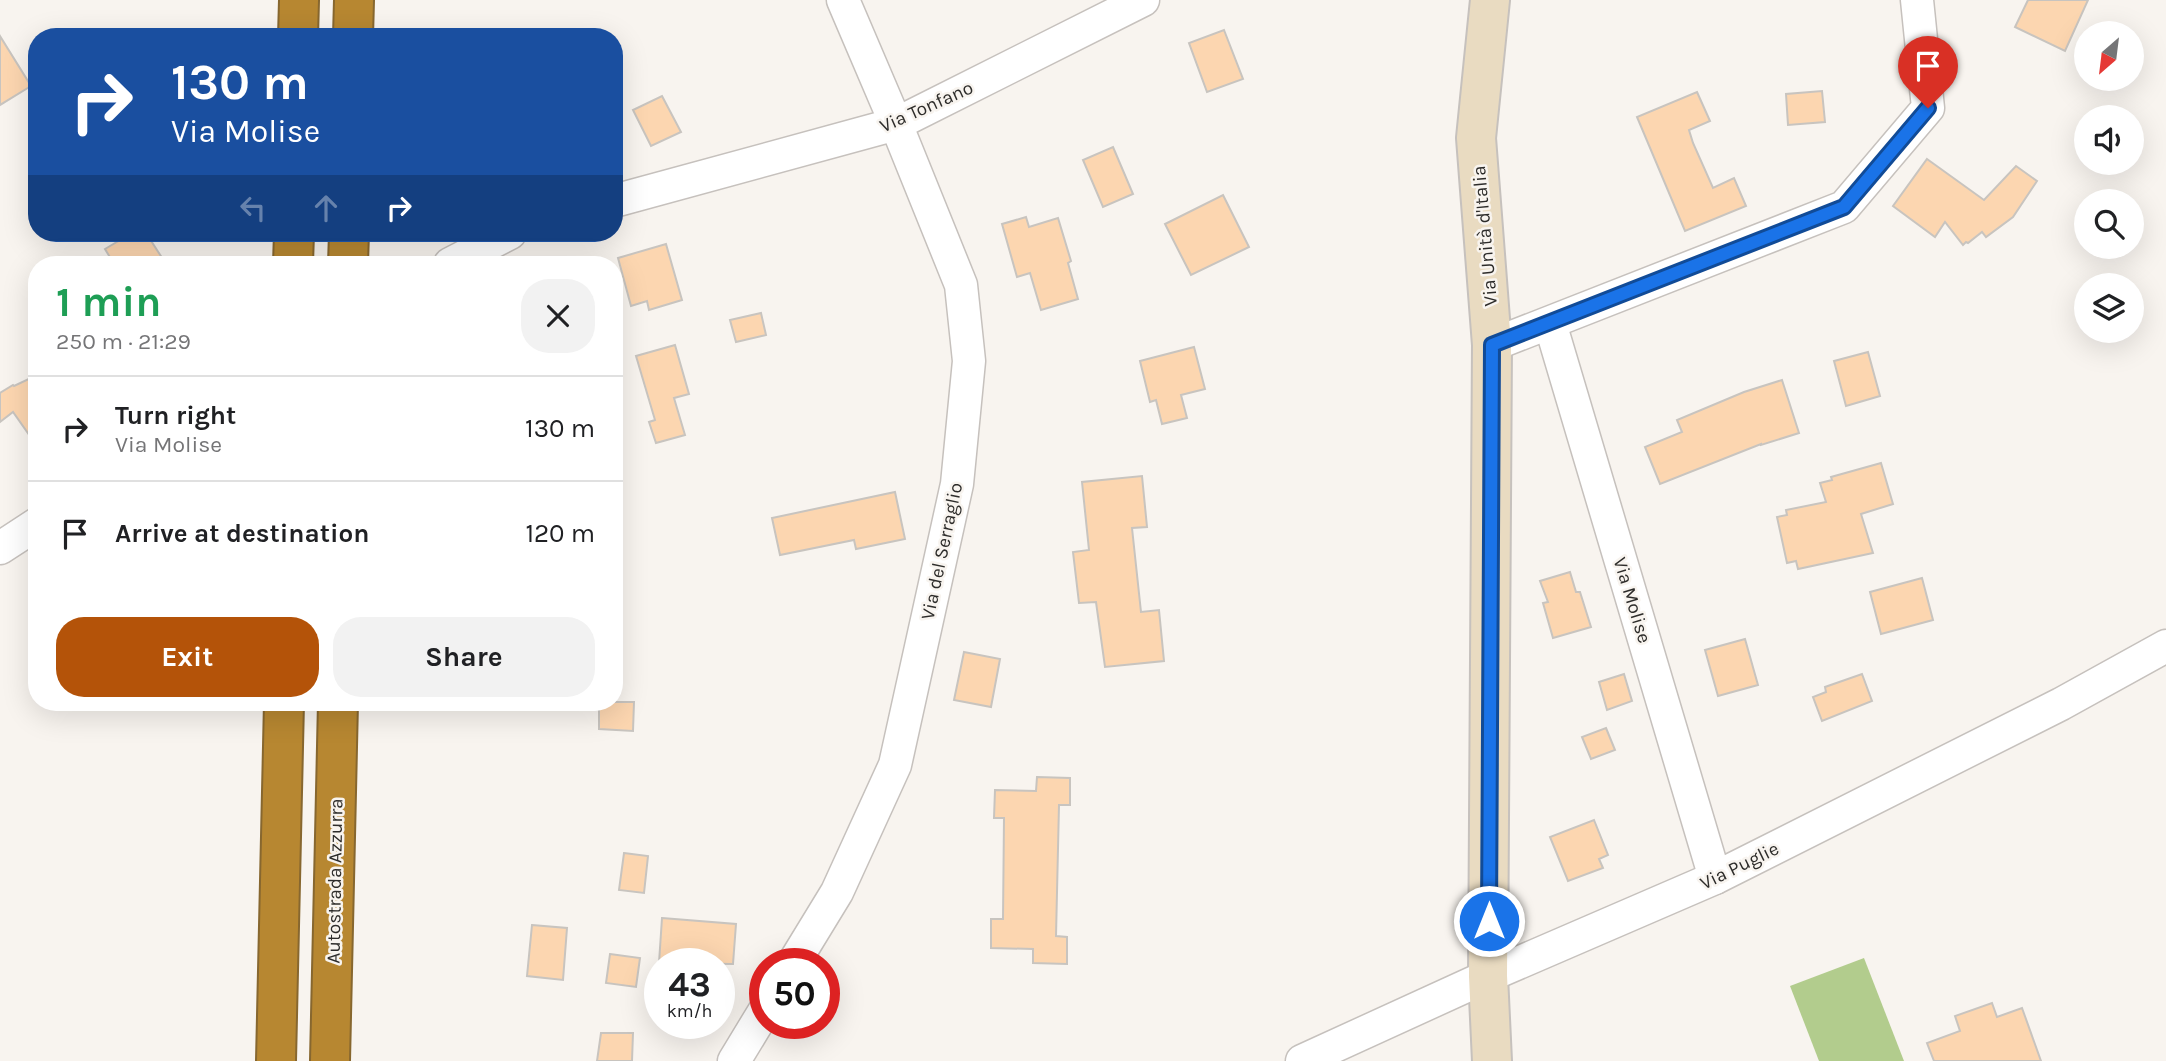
<!DOCTYPE html>
<meta charset="utf-8">
<style>
body{margin:0;font-family:Karla,sans-serif;background:#f2f2f2;color:#202124;height:100vh;display:flex;flex-direction:column;font-size:26px;white-space:nowrap}
*{box-sizing:border-box;margin:0}
p{font-size:23px;color:#757577}
.icon{flex:none;width:38px;height:38px;fill:none;stroke:currentColor;stroke-width:2;stroke-linecap:round;stroke-linejoin:round}
.map{position:relative;flex:1;overflow:hidden}
.sheet{position:absolute;left:28px;top:256px;width:595px;height:455px;display:flex;flex-direction:column;background:#fff;border-radius:28px;box-shadow:0 7px 28px #0002}
.sheet>*{flex:none}
.hud{position:absolute;left:28px;top:28px;width:595px;height:214px;border-radius:28px;box-shadow:0 7px 28px #0002;background:#1a4fa0;color:#fff;overflow:hidden}
.needle{width:46px;rotate:208deg}
.fabs{position:absolute;left:2074px;top:21px;display:grid;gap:14px}
.fabs a{display:grid;place-items:center;width:70px;height:70px;border-radius:50%;background:#fff;box-shadow:0 7px 28px #0002;font-size:35px}
.speed{position:absolute;left:644px;top:948px;display:flex;gap:14px;font-size:35px;font-weight:700;text-align:center}
.speed>*{display:grid;place-content:center;width:91px;height:91px;border-radius:50%;background:#fff;box-shadow:0 7px 28px #0002;line-height:1}
.speed small{font-size:18px;font-weight:400}
.speed .limit{border:10px solid #d22;background:#fff;color:#111}
.pin{position:absolute;display:grid;place-items:center;width:60px;height:60px;color:#fff;margin:-72px -30px;border-radius:50% 50% 50% 0;rotate:-45deg;box-shadow:0 0 7px #0007}
.pin .icon{rotate:45deg}
.me{position:absolute;width:77px;margin:-38px;rotate:0deg;stroke-linejoin:round;filter:drop-shadow(0 0 5px #0008)}
.turn{display:flex;align-items:center;gap:24px;height:147px;padding:0 28px;font-size:32px}
.turn .icon{width:91px;height:91px;stroke-width:2.5}
.turn b{display:block;font-size:49px;line-height:60px}
.lanes{display:flex;align-items:center;height:66px;padding:0 28px;background:#0003;justify-content:center;gap:35px;direction:ltr}
.lanes .off{opacity:.35}
.round{display:grid;place-items:center;flex:none;width:74px;height:74px;border-radius:28px;background:#f2f2f2}
.headline{display:flex;align-items:center;justify-content:space-between;height:119px;padding:0 28px}
h1{font-size:42px;font-weight:700;line-height:52px;color:#1e9e55}
.button{display:flex;gap:14px;margin-top:auto;padding:14px 28px}
.button a{flex:1;height:80px;border-radius:28px;background:#b45309;color:#fff;font-size:28px;font-weight:700;line-height:80px;text-align:center}
.button a+a{background:#f2f2f2;color:#202124}
ul{padding:0;list-style:none}
li{display:flex;align-items:center;gap:21px;height:105px;padding:0 28px;border-top:2px solid #e0e0e0}
li div{flex:1}
li b{display:block;font-size:26px}
li em{font-style:normal}
.map>svg:first-child{display:block}
.green{fill:#b2cc8d}
.building{fill:#fcd6b0;stroke:#c8c4bf;stroke-width:2}
.lines{fill:none;stroke-linecap:round;stroke-linejoin:round}
.minor-casing{stroke:#c6c1bd;stroke-width:35}
.secondary-casing{stroke:#c6c1bd;stroke-width:42}
.motorway-casing{stroke:#87672f;stroke-width:42}
.minor{stroke:#fff;stroke-width:32}
.secondary{stroke:#e9dbc1;stroke-width:38}
.motorway{stroke:#b78731;stroke-width:38}
.route-casing{stroke:#114b97;stroke-width:18}
.route{stroke:#1a73e8;stroke-width:12}
.labels{text-anchor:middle;stroke-width:5;stroke-linejoin:round;paint-order:stroke}
.street-label{font-size:19px;fill:#2d2c2a;stroke:#f8f4ef}
</style>
<div class="map">
<svg width="2166" height="1061" viewBox="0 0 2166 1061">
<rect width="100%" height="100%" fill="#f8f4ef"/>
<path class="green" d="M1864,958L1904,1061H1819L1790,986Z"/>
<g class="building">
<path d="M2028,0H2088L2065,51L2015,27Z"/>
<path d="M1224,30L1243,79L1207,92L1189,43Z"/>
<path d="M0,36L31,86L0,105Z"/>
<path d="M1822,91L1825,122L1788,125L1786,94Z"/>
<path d="M1697,92L1710,121L1689,130L1693,143L1713,188L1734,178L1746,206L1685,231L1637,117Z"/>
<path d="M662,96L681,132L651,146L633,110Z"/>
<path d="M1113,147L1133,194L1103,207L1083,160Z"/>
<path d="M1927,159L1984,200L2016,166L2037,181L2013,217L1986,237L1982,232L1968,243L1966,242L1963,245L1945,222L1935,237L1893,206Z"/>
<path d="M1223,195L1249,247L1191,275L1165,224Z"/>
<path d="M1026,217L1029,227L1058,218L1071,261L1068,263L1078,299L1041,310L1030,273L1017,277L1002,224Z"/>
<path d="M132,233H146L166,264H114L105,249Z"/>
<path d="M666,244L682,300L649,310L647,301L631,306L618,258Z"/>
<path d="M761,313L766,335L736,342L730,320Z"/>
<path d="M675,345L689,394L674,398L685,435L656,443L649,422L655,420L636,356Z"/>
<path d="M1194,347L1205,389L1181,395L1187,418L1162,424L1156,400L1150,402L1140,361Z"/>
<path d="M1868,352L1880,396L1846,406L1834,361Z"/>
<path d="M37,375V396L33,398L37,404V446L13,412L0,422V393L13,385L14,386Z"/>
<path d="M1782,380L1799,433L1761,445V444L1660,484L1645,447L1682,432L1677,420L1744,392Z"/>
<path d="M1881,463L1893,504L1861,514L1873,553L1798,569L1796,561L1787,563L1777,517L1787,515L1786,510L1826,502L1820,483L1832,480L1831,477Z"/>
<path d="M1142,476L1147,527L1132,528L1141,612L1159,610L1164,661L1105,667L1096,602L1079,603L1073,552L1089,550L1082,482Z"/>
<path d="M895,492L905,539L856,549L854,540L780,555L772,518Z"/>
<path d="M1570,572L1576,592H1580L1591,627L1553,638L1543,603L1548,602L1540,581Z"/>
<path d="M1922,578L1933,620L1881,634L1870,592Z"/>
<path d="M1745,639L1758,685L1718,696L1705,650Z"/>
<path d="M964,652L1000,659L991,707L954,700Z"/>
<path d="M1624,674L1632,701L1607,710L1599,682Z"/>
<path d="M1862,674L1872,701L1822,721L1813,697L1826,692L1825,687Z"/>
<path d="M599,702H634L633,731L599,729Z"/>
<path d="M1606,728L1615,750L1591,759L1582,737Z"/>
<path d="M1037,777L1070,778V805H1059L1056,936L1067,937V964L1033,963V949L991,948V919H1003L1004,818H994L995,790L1036,791Z"/>
<path d="M1594,820L1608,855L1599,859L1603,868L1568,881L1550,837Z"/>
<path d="M624,853L648,856L644,893L619,890Z"/>
<path d="M662,918L736,924L733,964L659,963Z"/>
<path d="M532,925L567,928L563,980L527,976Z"/>
<path d="M610,954L640,958L636,987L606,983Z"/>
<path d="M1992,1003L1997,1017L2022,1008L2041,1061H1934L1927,1043L1960,1031L1955,1016Z"/>
<path d="M601,1033H633L632,1061H597Z"/>
</g>
<g class="lines">
<g class="minor-casing">
<g id="minor">
<path d="M614,201L896,124L1143,0"/>
<path d="M450,264L510,233"/>
<path d="M1550,323L1715,878"/>
<path d="M1492,345L1844,207L1928,108L1917,0"/>
<path d="M0,548L37,524"/>
<path d="M793,964L837,892L895,765L957,484L969,361L961,285L896,124L843,0"/>
<path d="M734,1061L765,1010"/>
<path d="M1302,1061L1488,976L1715,878L2061,704L2166,646"/>
</g>
</g>
<g class="secondary-casing">
<path id="secondary" d="M1490,0L1476,138L1492,345L1488,976L1492,1061"/>
</g>
<g class="motorway-casing">
<g id="motorway">
<path d="M298,37L299,0"/>
<path d="M353,37L354,0"/>
<path d="M293,264L294,233"/>
<path d="M348,264L349,233"/>
<path d="M276,1061L284,702"/>
<path d="M330,1061L338,702"/>
</g>
</g>
<use href="#minor" class="minor"/>
<use href="#secondary" class="secondary"/>
<use href="#motorway" class="motorway"/>
</g>
<g class="lines">
<g class="route-casing">
<path id="route" d="M1489,921L1492,345L1844,207L1928,108"/>
</g>
<use href="#route" class="route"/>
</g>
<g class="labels">
<g class="street-label">
<text transform="translate(926 106) rotate(-24)" y="7">Via Tonfano</text>
<text transform="translate(1484 236) rotate(-95)" y="7">Via Unità d'Italia</text>
<text transform="translate(941 551) rotate(-78)" y="7">Via del Serraglio</text>
<text transform="translate(1633 600) rotate(73)" y="7">Via Molise</text>
<text transform="translate(1739 865) rotate(-26)" y="7">Via Puglie</text>
<text transform="translate(334 881) rotate(-89)" y="7">Autostrada Azzurra</text>
</g>
</g>
</svg>
<div class="fabs">
<a><svg class="needle" viewBox="-14 -14 28 28"><path d="M0-13l5 13h-10z" fill="#e53935"/><path d="M0 13l5-13h-10z" fill="#757577"/></svg></a>
<a><svg class="icon" aria-label="sound" viewBox="0 0 24 24"><path d="M4 9h4l5-4v14l-5-4H4zM17 9q2 3 0 6"/></svg></a>
<a><svg class="icon" aria-label="search" viewBox="0 0 24 24"><circle cx="10" cy="10" r="6"/><path d="M15 15l6 6"/></svg></a>
<a><svg class="icon" aria-label="layers" viewBox="0 0 24 24"><path d="M12 4l9 5-9 5-9-5zM3 14l9 5 9-5"/></svg></a>
</div>
<div class="speed"><div>43<small>km/h</small></div><div class="limit">50</div></div>
<div class="pin" style="left:1928px;top:108px;background:#d93025"><svg class="icon" aria-label="arrive" viewBox="0 0 24 24"><path d="M6 21V4h12l-3 4 3 4H6"/></svg></div>
<svg class="me" style="left:1489px;top:921px" viewBox="-20 -20 40 40"><circle r="17" fill="#1a73e8" stroke="#fff" stroke-width="3"/><path d="M0-11L8 9 0 5-8 9z" fill="#fff"/></svg>
<div class="hud">
<div class="turn"><svg class="icon" aria-label="right" viewBox="0 0 24 24"><path d="M7 20v-9h11M14 6l5 5-5 5"/></svg><div><b>130 m</b>Via Molise</div></div>
<div class="lanes"><svg class="icon off" aria-label="left" viewBox="0 0 24 24"><path d="M17 20v-9H6M10 6l-5 5 5 5"/></svg><svg class="icon off" aria-label="ahead" viewBox="0 0 24 24"><path d="M12 20V5M6 11l6-6 6 6"/></svg><svg class="icon" aria-label="right" viewBox="0 0 24 24"><path d="M7 20v-9h11M14 6l5 5-5 5"/></svg></div>
</div>
<section class="sheet">
<div class="headline"><div><h1>1 min</h1><p>250 m · 21:29</p></div><a class="round"><svg class="icon" aria-label="close" viewBox="0 0 24 24"><path d="M6 6l12 12M18 6L6 18"/></svg></a></div>
<ul>
<li><svg class="icon" aria-label="right" viewBox="0 0 24 24"><path d="M7 20v-9h11M14 6l5 5-5 5"/></svg><div><b>Turn right</b><p>Via Molise</p></div><em>130 m</em></li>
<li><svg class="icon" aria-label="arrive" viewBox="0 0 24 24"><path d="M6 21V4h12l-3 4 3 4H6"/></svg><div><b>Arrive at destination</b></div><em>120 m</em></li>
</ul>
<div class="button"><a>Exit</a><a>Share</a></div>
</section>
</div>
